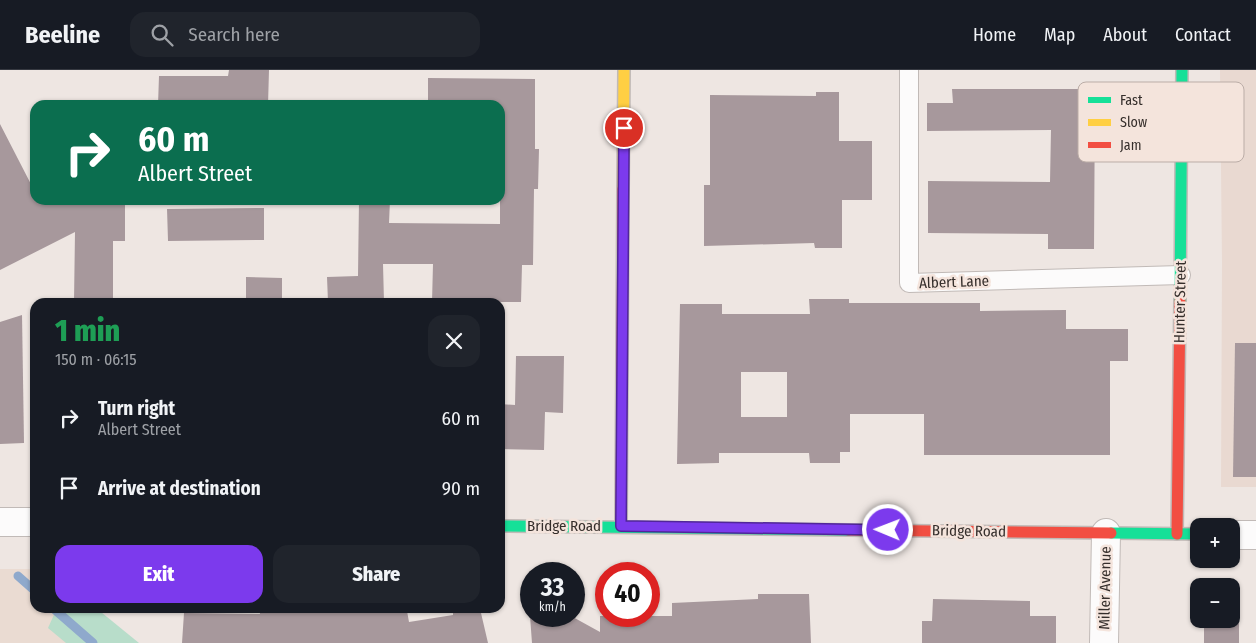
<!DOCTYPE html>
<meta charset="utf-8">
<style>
body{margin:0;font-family:"Fira Sans Condensed",sans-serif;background:#20242c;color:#f1f3f6;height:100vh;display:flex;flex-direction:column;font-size:19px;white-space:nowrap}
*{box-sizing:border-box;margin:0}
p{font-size:16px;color:#9ea1a6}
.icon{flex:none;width:28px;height:28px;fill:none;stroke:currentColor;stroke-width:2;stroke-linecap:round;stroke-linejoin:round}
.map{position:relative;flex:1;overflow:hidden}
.sheet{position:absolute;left:30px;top:228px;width:475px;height:315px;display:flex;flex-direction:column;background:#171b24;border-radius:15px;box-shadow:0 1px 4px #0004}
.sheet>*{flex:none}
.top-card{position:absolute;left:30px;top:30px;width:475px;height:105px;border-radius:15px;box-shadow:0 1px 4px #0004;background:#0b6e4f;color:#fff;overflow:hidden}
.fabs{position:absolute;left:1190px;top:448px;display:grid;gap:10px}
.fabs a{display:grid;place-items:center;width:50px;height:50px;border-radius:10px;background:#171b24;box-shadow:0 1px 4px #0004;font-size:25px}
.speed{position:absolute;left:520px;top:492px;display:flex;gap:10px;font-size:25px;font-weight:700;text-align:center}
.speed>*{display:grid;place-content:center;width:65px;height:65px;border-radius:50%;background:#171b24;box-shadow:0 1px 4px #0004;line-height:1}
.speed small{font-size:12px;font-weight:400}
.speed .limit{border:8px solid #d22;background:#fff;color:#111}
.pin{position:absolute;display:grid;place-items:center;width:42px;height:42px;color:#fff;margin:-21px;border:2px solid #fff;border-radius:50%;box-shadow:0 1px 5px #0007}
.me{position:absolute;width:55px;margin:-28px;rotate:271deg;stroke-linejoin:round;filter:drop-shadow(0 0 4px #0008)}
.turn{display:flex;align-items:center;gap:18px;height:105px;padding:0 25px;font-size:22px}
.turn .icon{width:65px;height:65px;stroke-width:2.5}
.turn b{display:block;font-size:35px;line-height:42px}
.round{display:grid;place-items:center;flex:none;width:52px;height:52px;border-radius:15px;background:#20242c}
.summary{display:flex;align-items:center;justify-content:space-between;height:85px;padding:0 25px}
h1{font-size:30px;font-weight:800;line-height:38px;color:#1e9e55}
.button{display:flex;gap:10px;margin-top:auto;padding:10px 25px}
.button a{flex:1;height:58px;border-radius:15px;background:#7c3aed;color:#fff;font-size:20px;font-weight:800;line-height:58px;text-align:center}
.button a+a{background:#20242c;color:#f1f3f6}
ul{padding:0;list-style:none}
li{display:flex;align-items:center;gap:15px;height:70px;padding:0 25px}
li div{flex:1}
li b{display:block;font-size:19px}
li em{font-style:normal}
header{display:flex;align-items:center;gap:30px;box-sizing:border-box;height:70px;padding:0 25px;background:#171b24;border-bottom:1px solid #363941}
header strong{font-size:24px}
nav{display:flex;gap:28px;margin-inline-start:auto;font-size:18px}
.search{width:350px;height:45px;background:#20242c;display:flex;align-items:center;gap:12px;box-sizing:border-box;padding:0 18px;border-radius:15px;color:#9ea1a6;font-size:19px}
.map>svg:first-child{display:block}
.built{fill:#e9d9d1}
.industrial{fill:#eadbd2}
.green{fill:#b8ddca}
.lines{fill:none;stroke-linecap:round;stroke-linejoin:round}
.stream{stroke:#8fa9cc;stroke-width:9}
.building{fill:#a7989c;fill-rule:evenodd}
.lane-casing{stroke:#c1bab7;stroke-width:20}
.street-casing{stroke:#c1bab7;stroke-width:30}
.fast-casing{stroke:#c1bab7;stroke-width:14}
.slow-casing{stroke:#c1bab7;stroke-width:14}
.jam-casing{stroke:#c1bab7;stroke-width:14}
.lane{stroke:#fcfbfb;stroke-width:18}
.street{stroke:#fcfbfb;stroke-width:28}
.fast{stroke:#16e098;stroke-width:11}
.slow{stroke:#ffcf43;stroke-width:11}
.jam{stroke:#f24e42;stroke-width:11}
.route-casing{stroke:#51269a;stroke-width:12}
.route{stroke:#7c3aed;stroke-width:9}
.labels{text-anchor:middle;stroke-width:5;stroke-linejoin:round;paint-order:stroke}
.street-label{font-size:15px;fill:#352e2b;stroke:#f4e4dc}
.key{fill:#f4e4dc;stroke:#bbada7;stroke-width:1}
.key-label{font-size:14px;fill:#352e2b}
</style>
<header>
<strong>Beeline</strong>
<div class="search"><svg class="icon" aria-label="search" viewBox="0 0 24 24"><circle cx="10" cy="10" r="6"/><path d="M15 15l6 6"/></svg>Search here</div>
<nav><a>Home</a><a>Map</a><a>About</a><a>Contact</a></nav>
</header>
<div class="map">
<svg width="1256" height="573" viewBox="0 0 1256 573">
<rect width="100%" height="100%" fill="#eee6e2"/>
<path class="built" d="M1220,0H1256V417H1221L1222,193Z"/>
<path class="industrial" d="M0,499H35V538H100V573H0Z"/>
<path class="green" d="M57,538H96L139,573H66L48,558Z"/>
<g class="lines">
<g class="stream">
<path d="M18,506L35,521"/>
<path d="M53,538L93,573"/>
</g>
</g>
<g class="building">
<path d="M229,0H269L268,35H158L159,6H228Z"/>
<path d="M428,8L535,9V79H539L538,119H534L533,195H522L521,232H432L433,194H383L384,232H328L327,207L358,206L359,130H390L389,153L500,154V35H428Z"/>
<path d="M952,19H1095L1094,179H1048V164L928,163V111L1050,112L1051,60L927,61V33H953Z"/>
<path d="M816,22H839V71H872V130H842V178H815L814,173L704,176V115H710V25L816,26Z"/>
<path d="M0,54L35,122V130H125V171H113V232H74L75,162L0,200Z"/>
<path d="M264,138V170L168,171L167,139Z"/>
<path d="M246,207L282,208V232H246Z"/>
<path d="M809,229H849V233H980V241L1066,240V259H1128V291H1110V385H924V344H850V382H840V393H810L809,383H719V393L677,394L680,234H722V244H810ZM741,302H787V347H741Z"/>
<path d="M22,245L24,373L0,374V252Z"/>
<path d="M1235,273H1256V407H1233Z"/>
<path d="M516,286H564L563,343L545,342L544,380L500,379V334L515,335Z"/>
<path d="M758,524H809L811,573H532L530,546H571L600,562V546H672V533L758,529Z"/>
<path d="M933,529L1030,531V546H1056V573H922V551H932Z"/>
<path d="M259,538H309V541H407L409,552L453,545V542L481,543L488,573H182L184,543L260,544Z"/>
<rect x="1204" y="549" width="35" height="24"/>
</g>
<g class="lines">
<g class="lane-casing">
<path id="lane" d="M909,0V213L1181,205"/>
</g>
<g class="street-casing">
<g id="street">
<path d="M0,452H35"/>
<path d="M1231,465H1256"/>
<path d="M1104,573L1106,463"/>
</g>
</g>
<g class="fast-casing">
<g id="fast">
<path d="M1180,231L1182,0"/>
<path d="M500,456L848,460"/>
<path d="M1111,463L1199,464"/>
</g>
</g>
<g class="slow-casing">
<path id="slow" d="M623,119L624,0"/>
</g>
<g class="jam-casing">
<g id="jam">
<path d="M621,456L623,119"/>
<path d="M848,460L1111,463"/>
<path d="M1177,464L1180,231"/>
</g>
</g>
<use href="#lane" class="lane"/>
<use href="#street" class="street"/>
<use href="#fast" class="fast"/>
<use href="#slow" class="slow"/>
<use href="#jam" class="jam"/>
</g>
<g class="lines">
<g class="route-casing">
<path id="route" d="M624,58L621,456L888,460"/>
</g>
<use href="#route" class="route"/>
</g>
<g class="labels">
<g class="street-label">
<text transform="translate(954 212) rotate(-2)" y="5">Albert Lane</text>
<text transform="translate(1180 232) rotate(-89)" y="5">Hunter Street</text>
<text x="564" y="461">Bridge Road</text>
<text transform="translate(969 461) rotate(1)" y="5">Bridge Road</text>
<text transform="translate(1105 518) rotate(-89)" y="5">Miller Avenue</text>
</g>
</g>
<rect x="1078" y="12" width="166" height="80" rx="8" class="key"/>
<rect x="1088" y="27" width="23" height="6" fill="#16e098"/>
<rect x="1088" y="49" width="23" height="7" fill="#ffcf43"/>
<rect x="1088" y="72" width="23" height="6" fill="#f24e42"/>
<g class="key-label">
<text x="1120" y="35">Fast</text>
<text x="1120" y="57">Slow</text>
<text x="1120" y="80">Jam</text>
</g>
</svg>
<div class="fabs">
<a>+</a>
<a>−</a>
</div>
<div class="speed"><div>33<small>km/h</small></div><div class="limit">40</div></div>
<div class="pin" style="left:624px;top:58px;background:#d93025"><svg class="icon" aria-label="arrive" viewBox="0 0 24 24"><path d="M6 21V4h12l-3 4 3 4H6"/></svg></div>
<svg class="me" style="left:888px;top:460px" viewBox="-20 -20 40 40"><circle r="17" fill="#7c3aed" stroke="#fff" stroke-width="3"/><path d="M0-11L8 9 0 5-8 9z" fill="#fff"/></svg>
<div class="top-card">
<div class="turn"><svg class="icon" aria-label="right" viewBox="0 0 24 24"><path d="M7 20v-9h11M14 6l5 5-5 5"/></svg><div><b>60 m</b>Albert Street</div></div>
</div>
<section class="sheet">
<div class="summary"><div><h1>1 min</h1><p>150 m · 06:15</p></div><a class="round"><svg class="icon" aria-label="close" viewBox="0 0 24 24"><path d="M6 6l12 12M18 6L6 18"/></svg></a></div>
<ul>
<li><svg class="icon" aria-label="right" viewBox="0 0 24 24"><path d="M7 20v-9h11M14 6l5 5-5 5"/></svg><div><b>Turn right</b><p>Albert Street</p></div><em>60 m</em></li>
<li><svg class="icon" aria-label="arrive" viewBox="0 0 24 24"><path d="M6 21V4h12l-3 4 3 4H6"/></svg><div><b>Arrive at destination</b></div><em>90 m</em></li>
</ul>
<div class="button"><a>Exit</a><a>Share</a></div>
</section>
</div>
